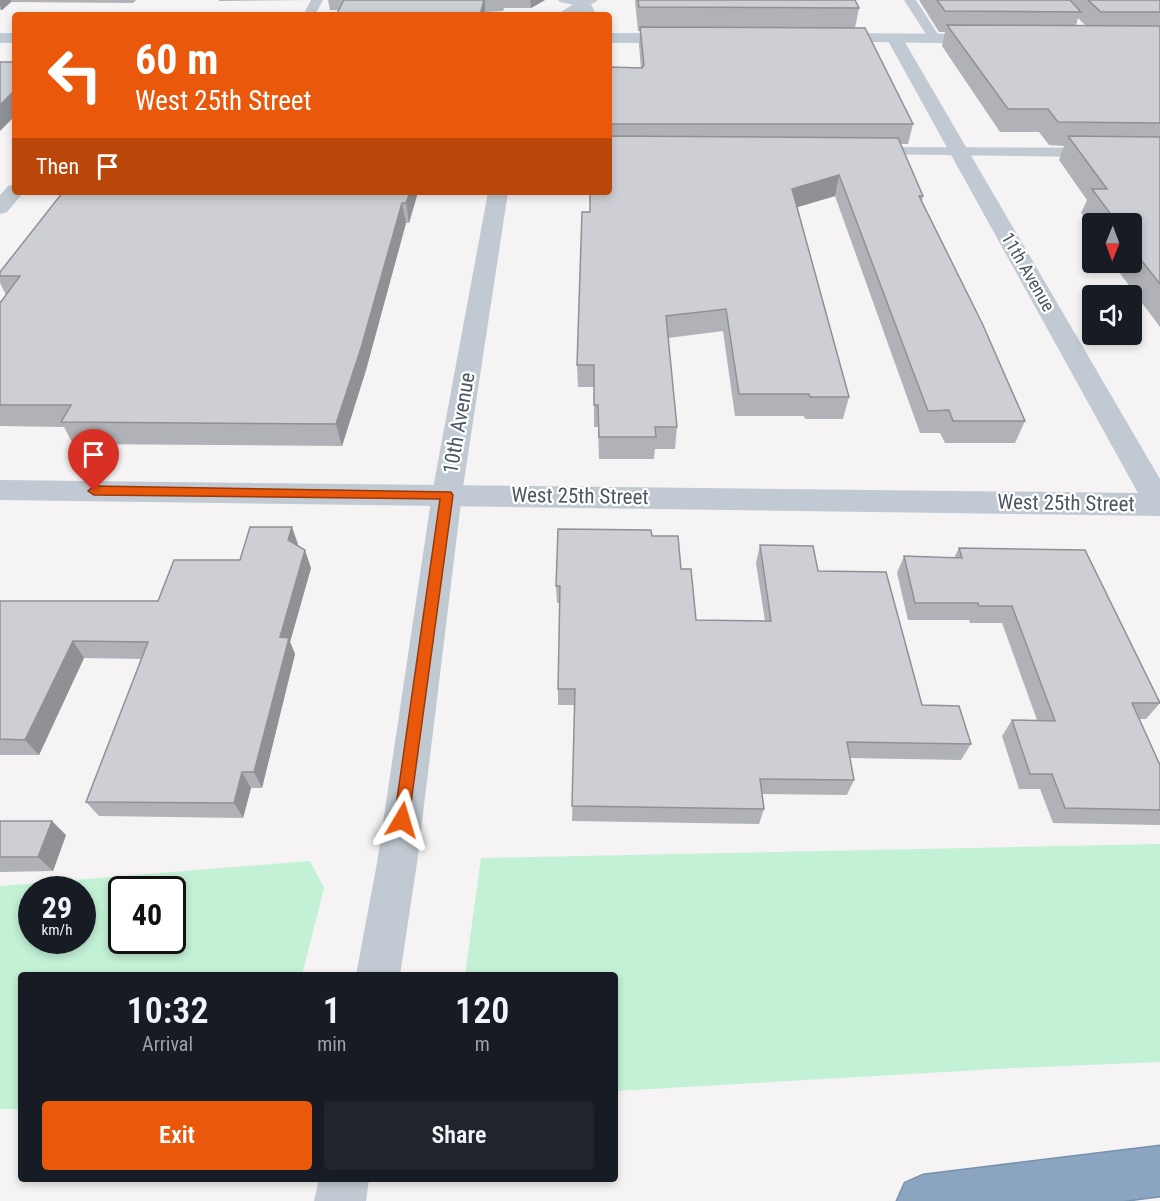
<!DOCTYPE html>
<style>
body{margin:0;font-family:"Roboto Condensed",sans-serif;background:#20242c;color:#f1f3f6;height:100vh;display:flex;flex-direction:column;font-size:22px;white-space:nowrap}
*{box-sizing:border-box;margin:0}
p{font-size:20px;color:#9ea1a6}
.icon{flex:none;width:33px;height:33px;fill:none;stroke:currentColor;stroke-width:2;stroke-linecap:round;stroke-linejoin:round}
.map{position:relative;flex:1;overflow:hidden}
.sheet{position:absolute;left:18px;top:972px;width:600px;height:210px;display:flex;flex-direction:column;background:#171b24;border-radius:6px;box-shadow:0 3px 9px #0003}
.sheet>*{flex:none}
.hud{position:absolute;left:12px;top:12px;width:600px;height:183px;border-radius:6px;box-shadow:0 3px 9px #0003;background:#ea580c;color:#fff;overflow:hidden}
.needle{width:39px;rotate:181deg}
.tools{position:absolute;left:1082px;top:213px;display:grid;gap:12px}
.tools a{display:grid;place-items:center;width:60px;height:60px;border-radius:6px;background:#171b24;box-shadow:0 3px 9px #0003;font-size:30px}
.speed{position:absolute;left:18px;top:876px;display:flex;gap:12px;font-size:30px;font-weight:700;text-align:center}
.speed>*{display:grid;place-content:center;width:78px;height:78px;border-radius:50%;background:#171b24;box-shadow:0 3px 9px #0003;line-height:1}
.speed small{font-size:15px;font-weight:400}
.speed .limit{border:3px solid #111;border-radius:9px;background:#fff;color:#111}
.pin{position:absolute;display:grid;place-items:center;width:51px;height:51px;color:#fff;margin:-62px -26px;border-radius:50% 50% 50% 0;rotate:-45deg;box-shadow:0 0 6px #0007}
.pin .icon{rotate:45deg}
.me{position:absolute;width:66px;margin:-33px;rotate:7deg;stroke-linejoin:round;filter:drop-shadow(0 0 4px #0008)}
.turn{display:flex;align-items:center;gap:21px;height:126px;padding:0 24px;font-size:27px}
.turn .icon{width:78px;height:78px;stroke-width:2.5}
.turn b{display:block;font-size:42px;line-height:51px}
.then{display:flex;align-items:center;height:57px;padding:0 24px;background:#0003;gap:12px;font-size:22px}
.eta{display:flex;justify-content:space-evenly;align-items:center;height:102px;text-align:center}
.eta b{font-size:36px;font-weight:600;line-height:42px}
.action{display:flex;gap:12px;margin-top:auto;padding:12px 24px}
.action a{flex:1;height:69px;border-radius:6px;background:#ea580c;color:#fff;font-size:24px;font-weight:600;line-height:69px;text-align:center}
.action a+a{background:#20242c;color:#f1f3f6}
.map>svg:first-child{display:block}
.green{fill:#c3f1d5;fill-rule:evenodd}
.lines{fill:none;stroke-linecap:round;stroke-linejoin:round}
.motorway-casing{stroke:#7690ad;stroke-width:3}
.service{fill:#c1cad2;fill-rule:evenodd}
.minor{fill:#c1cad2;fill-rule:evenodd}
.tertiary{fill:#c1cad2;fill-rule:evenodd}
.secondary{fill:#c1cbd6;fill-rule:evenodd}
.motorway{fill:#8ba5c1;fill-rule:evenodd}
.wall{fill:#b0b2b7;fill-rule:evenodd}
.shaded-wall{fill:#909195}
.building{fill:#cdcfd5;stroke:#909195;stroke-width:1.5}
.route{fill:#ea580c;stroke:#983908;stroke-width:1.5}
.labels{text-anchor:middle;stroke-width:4.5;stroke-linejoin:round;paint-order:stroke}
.far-street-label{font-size:18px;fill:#4a5661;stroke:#fff}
.street-label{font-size:21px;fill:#4a5661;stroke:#fff}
</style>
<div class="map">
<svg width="1160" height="1201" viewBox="0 0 1160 1201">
<rect width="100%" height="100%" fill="#f5f3f3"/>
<g class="green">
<path d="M1160,844V1062L1014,1068L615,1091V975H465L481,858Z"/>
<path d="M310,861L324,888L302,975H21V1109H0V886ZM32,890H82V940H32ZM122,890H172V940H122Z"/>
</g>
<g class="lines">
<g class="motorway-casing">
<path id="motorway" d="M1160,1146V1196L1122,1201H897L905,1183L923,1175Z"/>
</g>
<g class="service">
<path d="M311,0H323L315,15H303Z"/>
<path d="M558,0H581L590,4L584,7L560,2Z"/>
<path d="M904,0H916L941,39L939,42H931Z"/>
<path d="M870,147L1160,148V158L865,154L863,151Z"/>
</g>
<g class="minor">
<path d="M580,0H598L575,15H556Z"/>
<path d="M895,34L903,39L1160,479V516L0,500V480L1138,493L887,39Z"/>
<path d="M15,184V192H24L7,212L0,214V195L8,186Z"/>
</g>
<g class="tertiary">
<path d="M488,192H508L462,494L417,863L400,975H356L377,863L432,494Z"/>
<path d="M319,1179H369L366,1201H314Z"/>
</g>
<g class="secondary">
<path d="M579,1H589L597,15H581L577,4Z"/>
<rect x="0" y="33" width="15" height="10"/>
<path d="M609,33H685L693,38L685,43H609Z"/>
<path d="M827,33L988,34L996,39L988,44L821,41L819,38L821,35Z"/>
</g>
<use href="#motorway" class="motorway"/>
</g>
<g class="wall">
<path d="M0,0H136L133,3L11,2L2,10H0Z"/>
<path d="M219,0H309L219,1Z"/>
<path d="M328,0H545L531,8H504L503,11L486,12L330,10Z"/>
<path d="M635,0H855L859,8L855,28L913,124L908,144H900L923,196L922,202L1025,421L1015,443H945L940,433H920L835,196L797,207L849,397L843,419H805L804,416H735L723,331L668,338L677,427L675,449H655L654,459H599L598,427H594V387H578L577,365L590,212V192H609V67L641,68L639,45L640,31H638Z"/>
<path d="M919,0H1160V327L1116,268L1117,264L1116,262H1131V224H1092V228L1081,213L1087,200L1059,160L1064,146L1049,145L1039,132H1000L942,46L945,32H939ZM1078,18L1086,26H1076Z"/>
<path d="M418,192L409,223H406L366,370L342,446L73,444L64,427L0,426V303L6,295L0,283V272Z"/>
<path d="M652,536L681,569L696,620L765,621L756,563L760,545L818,571L922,705L971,744L961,760L850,758L854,780L847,795L762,794L764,809L759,824L572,821L575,705H558V689L560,603H557L556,586Z"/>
<path d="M298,544V545L311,568L290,642L295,654L262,788H251L243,818L99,816L86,802L142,659L84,658L39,755H0V601H158L240,560Z"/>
<path d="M959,548L1160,703L1146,719H1139L1160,765V825L1053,823L1040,789H1019L1002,736L1012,720H1037L1002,623H970L969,620H908L897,573L904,556L954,558Z"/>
<path d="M0,821L66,835L53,871L0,872Z"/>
</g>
<g class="shaded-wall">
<path d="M0,0H11V2L2,10L0,5Z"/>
<path d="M484,0H485V15H480Z"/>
<path d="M530,0H545L531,8Z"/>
<path d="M15,90V116L0,131V105Z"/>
<path d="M839,175L835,196L788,210L792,189Z"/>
<path d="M410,192H418L409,223L406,203Z"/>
<path d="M402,203L406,223L366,370L342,446L336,424Z"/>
<path d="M292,527L298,544L294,557L288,540Z"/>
<path d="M305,550L311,568L290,642L295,654L262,788L254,772L280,637Z"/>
<path d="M73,641L84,658L39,755L25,740Z"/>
<path d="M242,772L251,788L243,818L234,803Z"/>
<path d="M52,821L66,835L53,871L38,857Z"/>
</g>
<g class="building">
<path d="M344,0H484L480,15H336Z"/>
<path d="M638,0H855L859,8L639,7Z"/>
<path d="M937,0H1070L1081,12L945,11Z"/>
<path d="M1088,0H1160V12H1101Z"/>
<path d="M947,25L1160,26V123L1058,122L1048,109H1008Z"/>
<path d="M640,27L865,28L913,124H609V126V67L642,68L644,65Z"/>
<path d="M0,62H15V90L0,105Z"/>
<path d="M609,136L898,138L923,196H919L982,323L1025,421H953L949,410L928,411L839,175L792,189L849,397H810L809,394H739L726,309L666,316L677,427H655L656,437H599L598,405H594V365H577L582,212H590V192H609Z"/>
<path d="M1068,136L1160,137V284L1131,247V243H1132L1131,241V224H1118L1092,189H1107Z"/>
<path d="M63,192H410L406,203H402L361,348L336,424L61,422L71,405H0V303L20,276H0V272Z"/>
<path d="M250,527H292L288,540L305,550L280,637L289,638L254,772H242L234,803L86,802L148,642L73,641L25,740L0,739V601H158L174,560H240Z"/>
<path d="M558,529L651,530L652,536H678L681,569H691L696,620L771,621L760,545L813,546L818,571L886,572L922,705L959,706L971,744L847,742L854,780L760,779L764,809L572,806L575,689H558L560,586H556Z"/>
<path d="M959,548L1085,550L1160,703H1132L1160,765V810L1065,808L1052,774H1030L1012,720L1055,721L1012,606H979L978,603H915L904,556L962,558Z"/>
<path d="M0,821H52L38,857H0Z"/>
</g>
<path class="route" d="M94,486L451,492L453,495L408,825L402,828L397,825L394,820L440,499L94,495L88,491Z"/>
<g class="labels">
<g class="far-street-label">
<text transform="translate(1028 272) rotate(60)" y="6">11th Avenue</text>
</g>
<g class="street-label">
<text transform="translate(459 423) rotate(-80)" y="7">10th Avenue</text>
<text transform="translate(580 496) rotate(1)" y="7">West 25th Street</text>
<text transform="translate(1066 503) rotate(1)" y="7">West 25th Street</text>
</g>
</g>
</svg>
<div class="tools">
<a><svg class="needle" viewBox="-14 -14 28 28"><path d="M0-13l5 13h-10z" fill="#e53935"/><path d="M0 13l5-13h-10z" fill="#9ea1a6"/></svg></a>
<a><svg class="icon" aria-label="sound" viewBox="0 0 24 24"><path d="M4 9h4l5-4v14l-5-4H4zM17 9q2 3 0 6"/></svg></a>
</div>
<div class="speed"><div>29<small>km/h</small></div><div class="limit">40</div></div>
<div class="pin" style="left:94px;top:491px;background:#d93025"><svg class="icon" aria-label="arrive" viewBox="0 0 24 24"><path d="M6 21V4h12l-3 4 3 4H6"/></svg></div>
<svg class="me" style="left:402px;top:820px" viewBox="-20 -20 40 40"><path d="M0-17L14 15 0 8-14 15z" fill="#ea580c" stroke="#fff" stroke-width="4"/></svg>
<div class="hud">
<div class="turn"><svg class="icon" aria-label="left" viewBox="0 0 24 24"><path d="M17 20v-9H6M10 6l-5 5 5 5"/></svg><div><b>60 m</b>West 25th Street</div></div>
<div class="then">Then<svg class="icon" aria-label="arrive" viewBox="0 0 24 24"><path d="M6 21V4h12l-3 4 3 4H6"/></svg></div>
</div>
<section class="sheet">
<div class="eta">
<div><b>10:32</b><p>Arrival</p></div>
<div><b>1</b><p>min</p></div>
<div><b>120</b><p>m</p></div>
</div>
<div class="action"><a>Exit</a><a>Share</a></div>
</section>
</div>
